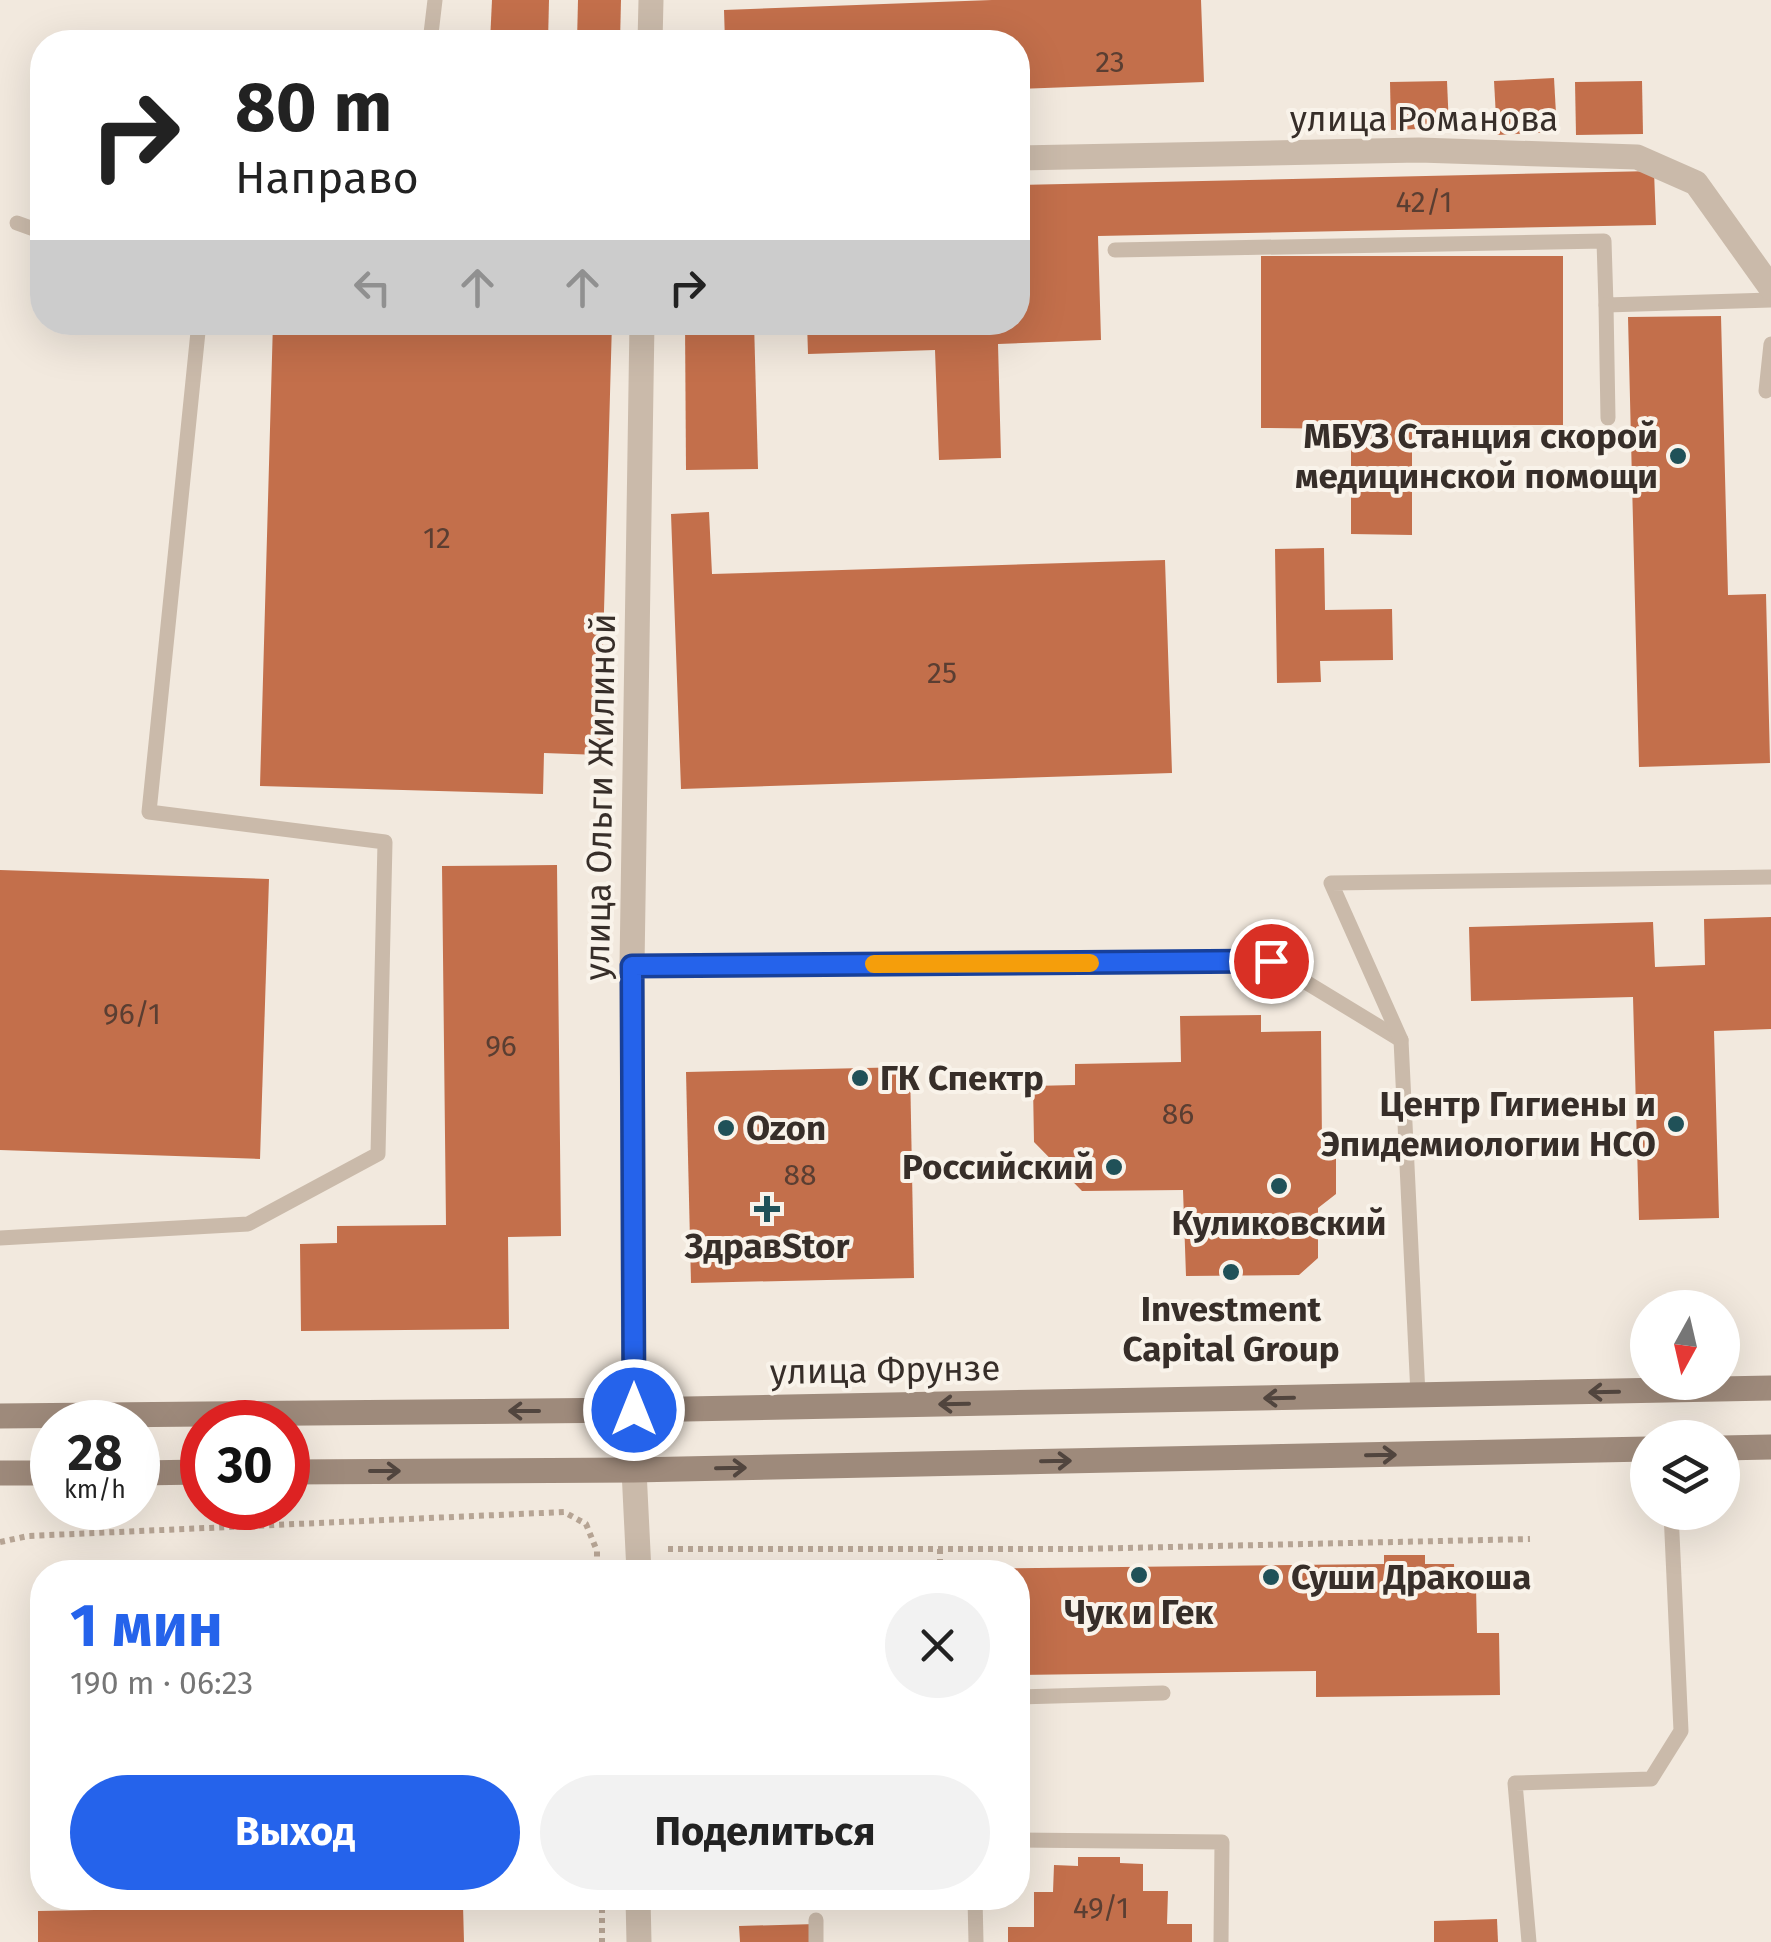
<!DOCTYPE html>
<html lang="ru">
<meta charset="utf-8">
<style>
body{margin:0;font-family:"Fira Sans",sans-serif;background:#f2f2f2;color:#222;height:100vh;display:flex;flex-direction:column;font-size:38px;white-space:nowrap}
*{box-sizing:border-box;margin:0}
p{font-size:32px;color:#767676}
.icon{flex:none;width:55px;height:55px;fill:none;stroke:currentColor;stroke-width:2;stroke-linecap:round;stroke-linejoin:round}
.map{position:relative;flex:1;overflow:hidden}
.panel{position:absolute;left:30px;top:1560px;width:1000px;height:350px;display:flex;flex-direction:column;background:#fff;border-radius:40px;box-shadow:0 10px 40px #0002}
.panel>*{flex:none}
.banner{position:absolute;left:30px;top:30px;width:1000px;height:305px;border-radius:40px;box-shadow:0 10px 40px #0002;background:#fff;color:#222;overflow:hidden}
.needle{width:65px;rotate:188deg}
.buttons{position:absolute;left:1630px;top:1290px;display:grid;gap:20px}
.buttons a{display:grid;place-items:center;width:110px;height:110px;border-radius:50%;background:#fff;box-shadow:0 10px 40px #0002;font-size:50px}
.speed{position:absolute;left:30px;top:1400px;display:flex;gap:20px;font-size:50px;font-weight:700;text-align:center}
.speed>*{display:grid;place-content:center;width:130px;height:130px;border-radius:50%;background:#fff;box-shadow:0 10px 40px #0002;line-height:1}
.speed small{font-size:25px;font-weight:400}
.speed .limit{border:15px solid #d22;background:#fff;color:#111}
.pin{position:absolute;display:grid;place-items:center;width:85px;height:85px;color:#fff;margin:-42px;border:5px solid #fff;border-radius:50%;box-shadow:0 2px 10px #0007}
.me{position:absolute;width:110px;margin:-55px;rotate:0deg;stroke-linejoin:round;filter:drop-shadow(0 0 8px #0008)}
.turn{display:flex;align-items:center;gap:35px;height:210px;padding:0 40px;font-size:45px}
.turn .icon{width:130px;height:130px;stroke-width:2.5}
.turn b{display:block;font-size:70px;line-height:85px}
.lanes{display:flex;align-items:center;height:95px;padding:0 40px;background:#0003;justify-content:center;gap:50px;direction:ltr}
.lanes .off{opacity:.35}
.round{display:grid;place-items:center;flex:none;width:105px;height:105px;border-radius:52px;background:#f2f2f2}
.summary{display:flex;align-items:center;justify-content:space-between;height:170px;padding:0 40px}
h1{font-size:60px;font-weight:700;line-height:75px;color:#2563eb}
.button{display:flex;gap:20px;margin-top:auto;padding:20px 40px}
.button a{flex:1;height:115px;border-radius:60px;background:#2563eb;color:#fff;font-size:40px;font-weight:700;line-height:115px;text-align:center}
.button a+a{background:#f2f2f2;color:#222}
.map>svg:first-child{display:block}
.building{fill:#c36f4b}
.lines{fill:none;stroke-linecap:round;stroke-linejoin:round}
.path{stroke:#b6a494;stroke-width:6;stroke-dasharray:5 5;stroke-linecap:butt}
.lane{stroke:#cabaaa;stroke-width:15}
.street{stroke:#cabaaa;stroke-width:25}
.secondary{stroke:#9e8a7b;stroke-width:25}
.oneway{stroke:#51453e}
.route-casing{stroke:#184099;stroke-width:25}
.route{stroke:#2563eb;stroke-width:18}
.slow{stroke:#f59e0b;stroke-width:18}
.poi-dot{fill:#205158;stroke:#f9f3ea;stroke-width:4}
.labels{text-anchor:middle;stroke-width:8;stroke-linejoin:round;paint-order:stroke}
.number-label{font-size:30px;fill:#5a3e32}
.street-label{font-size:35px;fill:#372e29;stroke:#f9f3ea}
.poi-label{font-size:35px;font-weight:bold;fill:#372e29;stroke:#f9f3ea}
</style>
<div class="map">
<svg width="1771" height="1942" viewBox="0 0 1771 1942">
<rect width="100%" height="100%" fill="#f2e9de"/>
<g class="building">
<path d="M492,0H549L548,42H490Z"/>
<path d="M578,0H621L620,42H577Z"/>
<path d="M992,0H1201L1204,82L1018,89V42H725L724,10Z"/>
<path d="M1554,78L1557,132L1497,135L1494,81Z"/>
<path d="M1447,81L1449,128L1391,130L1390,82Z"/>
<path d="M1642,81L1643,134L1576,135L1575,82Z"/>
<path d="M1654,171L1656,225L1098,236L1101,340L998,344L1001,458L939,460L935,350L808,354L807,322H1018V185Z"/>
<path d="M1261,256H1563V425H1412V535L1351,534V429L1261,428Z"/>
<path d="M1721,316L1728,595L1766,594L1770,763L1639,767L1628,317Z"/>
<path d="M273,322H612L600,755L544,753L543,794L260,786Z"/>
<path d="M685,322H754L758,469L686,470Z"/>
<path d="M709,512L712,574L1165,560L1172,773L681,789L671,514Z"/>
<path d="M1324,548L1325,610L1392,609L1393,660L1320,661L1321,682L1277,683L1275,549Z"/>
<path d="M557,865L561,1236L508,1237L509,1329L301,1331L300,1244L337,1243V1226L446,1225L442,866Z"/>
<path d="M0,870L269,879L260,1159L0,1150Z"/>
<path d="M1771,917V1029L1714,1031L1719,1218L1639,1220L1633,997L1471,1001L1469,927L1653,922L1655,967L1705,965L1704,919Z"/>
<path d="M1261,1015V1032L1321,1031L1322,1146L1336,1159V1194L1318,1208V1258L1299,1275L1186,1276L1183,1190L1082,1191L1034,1142L1033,1086L1075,1085V1064L1181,1062L1180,1016Z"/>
<path d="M910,1067L914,1278L691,1283L686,1072Z"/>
<path d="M1384,1555H1425V1564H1454L1455,1586H1476L1477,1633H1499L1500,1695L1316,1697V1671L1018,1675V1572H951V1569L1384,1564Z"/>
<path d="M35,1672H42V1747H36Z"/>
<path d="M1078,1857H1120V1863L1143,1864V1891H1168L1167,1924H1192V1942H1008V1927H1034V1892H1053L1054,1865L1078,1866Z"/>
<path d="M209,1898H288V1907L463,1905L464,1942H38V1911L209,1908Z"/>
<path d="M1497,1919L1498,1942H1434V1921Z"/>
<path d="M816,1924V1942H740L739,1926Z"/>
</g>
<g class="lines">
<g class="path">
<path d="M0,1542L28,1536L564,1512L586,1524L597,1551V1572"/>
<path d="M668,1549H1079L1530,1539"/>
<path d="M940,1549V1569"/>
<path d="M602,1898V1942"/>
</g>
<g class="lane">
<path d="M430,42L435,0"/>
<path d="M17,223L42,232"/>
<path d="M1115,250L1604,241L1606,305L1771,300"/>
<path d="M1606,305L1608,418"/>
<path d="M1766,391L1771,344"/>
<path d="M632,966L1271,961L1401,1040"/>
<path d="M0,1238L248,1224L378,1154L385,842L149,812L199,322"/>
<path d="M1418,1395L1401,1040L1331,883L1771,877"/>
<path d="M1018,1697L1163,1693"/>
<path d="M1018,1840L1222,1842L1221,1942"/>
<path d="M975,1898L976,1942"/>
<path d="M816,1920V1942"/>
<path d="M1529,1942L1515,1783L1651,1779L1681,1731L1671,1512"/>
</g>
<g class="street">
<path d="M650,42L651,0"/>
<path d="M1018,158L1419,150L1637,157L1696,183L1771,288"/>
<path d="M639,1572L634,1470L632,966L642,322"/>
<path d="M638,1898L639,1942"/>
</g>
<g class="secondary">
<path d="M0,1416L634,1410L1771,1388"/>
<path d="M1722,1448L1771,1447"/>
<path d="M288,1472L634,1470L1648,1449"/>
<path d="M0,1473H52"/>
<path d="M138,1473L202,1472"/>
</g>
</g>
<defs><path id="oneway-shaft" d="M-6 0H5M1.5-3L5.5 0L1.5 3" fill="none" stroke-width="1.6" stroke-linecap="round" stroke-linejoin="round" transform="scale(2.5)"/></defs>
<g class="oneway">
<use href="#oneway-shaft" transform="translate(1604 1392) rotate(179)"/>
<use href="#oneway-shaft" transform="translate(1279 1398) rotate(179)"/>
<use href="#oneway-shaft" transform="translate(954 1404) rotate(179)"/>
<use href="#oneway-shaft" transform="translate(524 1411) rotate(180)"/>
<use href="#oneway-shaft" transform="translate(1381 1455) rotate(-1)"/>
<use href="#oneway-shaft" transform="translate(1056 1461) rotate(-1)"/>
<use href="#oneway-shaft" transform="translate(731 1468) rotate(-1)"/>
<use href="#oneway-shaft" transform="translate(385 1471)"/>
</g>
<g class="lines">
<g class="route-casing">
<path id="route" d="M634,1410L632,966L1271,961"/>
</g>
<use href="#route" class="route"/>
<path class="slow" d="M874,964L1090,963"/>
</g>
<g class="poi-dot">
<circle cx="1678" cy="456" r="10"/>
<circle cx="860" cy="1078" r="10"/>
<circle cx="1676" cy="1124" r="10"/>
<circle cx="726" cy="1128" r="10"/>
<circle cx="1114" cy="1167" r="10"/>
<circle cx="1279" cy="1186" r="10"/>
<path d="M762 1194h10v10h10v10h-10v10h-10v-10h-10v-10h10z"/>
<circle cx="1231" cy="1272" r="10"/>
<circle cx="1139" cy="1575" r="10"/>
<circle cx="1271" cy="1577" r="10"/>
</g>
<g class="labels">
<g class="number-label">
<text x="1110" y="72">23</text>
<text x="1424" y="212">42/1</text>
<text x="437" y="548">12</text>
<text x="942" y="683">25</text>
<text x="132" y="1024">96/1</text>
<text x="501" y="1056">96</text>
<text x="1178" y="1124">86</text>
<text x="800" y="1185">88</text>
<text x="1101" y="1918">49/1</text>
</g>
<g class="street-label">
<text x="1424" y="131">улица Романова</text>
<text transform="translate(600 797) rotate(-89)" y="12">улица Ольги Жилиной</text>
<text transform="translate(885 1370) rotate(-1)" y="12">улица Фрунзе</text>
</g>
<g class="poi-label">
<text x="1658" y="448" text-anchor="end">МБУЗ Станция скорой<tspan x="1658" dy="40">медицинской помощи</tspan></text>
<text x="880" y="1090" text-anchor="start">ГК Спектр</text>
<text x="1656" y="1116" text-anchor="end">Центр Гигиены и<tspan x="1656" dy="40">Эпидемиологии НСО</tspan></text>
<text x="746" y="1140" text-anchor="start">Ozon</text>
<text x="1094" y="1179" text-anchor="end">Российский</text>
<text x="1279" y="1235">Куликовский</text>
<text x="767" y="1258">ЗдравStor</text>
<text x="1231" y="1321">Investment<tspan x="1231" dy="40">Capital Group</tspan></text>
<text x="1291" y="1589" text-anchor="start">Суши Дракоша</text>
<text x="1139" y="1624">Чук и Гек</text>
</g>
</g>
</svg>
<div class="buttons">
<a><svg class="needle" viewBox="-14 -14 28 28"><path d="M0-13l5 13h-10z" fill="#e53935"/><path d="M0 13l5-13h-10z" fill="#767676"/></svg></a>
<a><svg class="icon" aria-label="layers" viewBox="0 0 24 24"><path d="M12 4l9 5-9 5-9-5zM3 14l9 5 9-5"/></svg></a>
</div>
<div class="speed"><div>28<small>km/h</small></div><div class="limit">30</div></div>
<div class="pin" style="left:1271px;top:961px;background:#d93025"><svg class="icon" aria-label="arrive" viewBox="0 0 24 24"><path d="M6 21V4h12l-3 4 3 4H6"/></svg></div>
<svg class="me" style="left:634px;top:1410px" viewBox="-20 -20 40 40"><circle r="17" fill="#2563eb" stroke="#fff" stroke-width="3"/><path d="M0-11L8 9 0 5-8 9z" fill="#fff"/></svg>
<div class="banner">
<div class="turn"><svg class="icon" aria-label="right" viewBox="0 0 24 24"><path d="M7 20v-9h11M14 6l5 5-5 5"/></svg><div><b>80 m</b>Направо</div></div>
<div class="lanes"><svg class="icon off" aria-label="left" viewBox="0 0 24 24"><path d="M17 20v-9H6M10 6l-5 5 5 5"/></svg><svg class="icon off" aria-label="ahead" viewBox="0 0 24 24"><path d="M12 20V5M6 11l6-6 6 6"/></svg><svg class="icon off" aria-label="ahead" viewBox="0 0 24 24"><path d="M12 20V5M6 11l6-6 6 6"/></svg><svg class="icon" aria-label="right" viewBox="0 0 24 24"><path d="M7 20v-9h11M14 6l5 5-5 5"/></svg></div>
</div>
<section class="panel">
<div class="summary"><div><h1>1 мин</h1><p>190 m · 06:23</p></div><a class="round"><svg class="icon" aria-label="close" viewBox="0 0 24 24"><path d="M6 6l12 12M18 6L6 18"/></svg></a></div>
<div class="button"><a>Выход</a><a>Поделиться</a></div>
</section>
</div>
